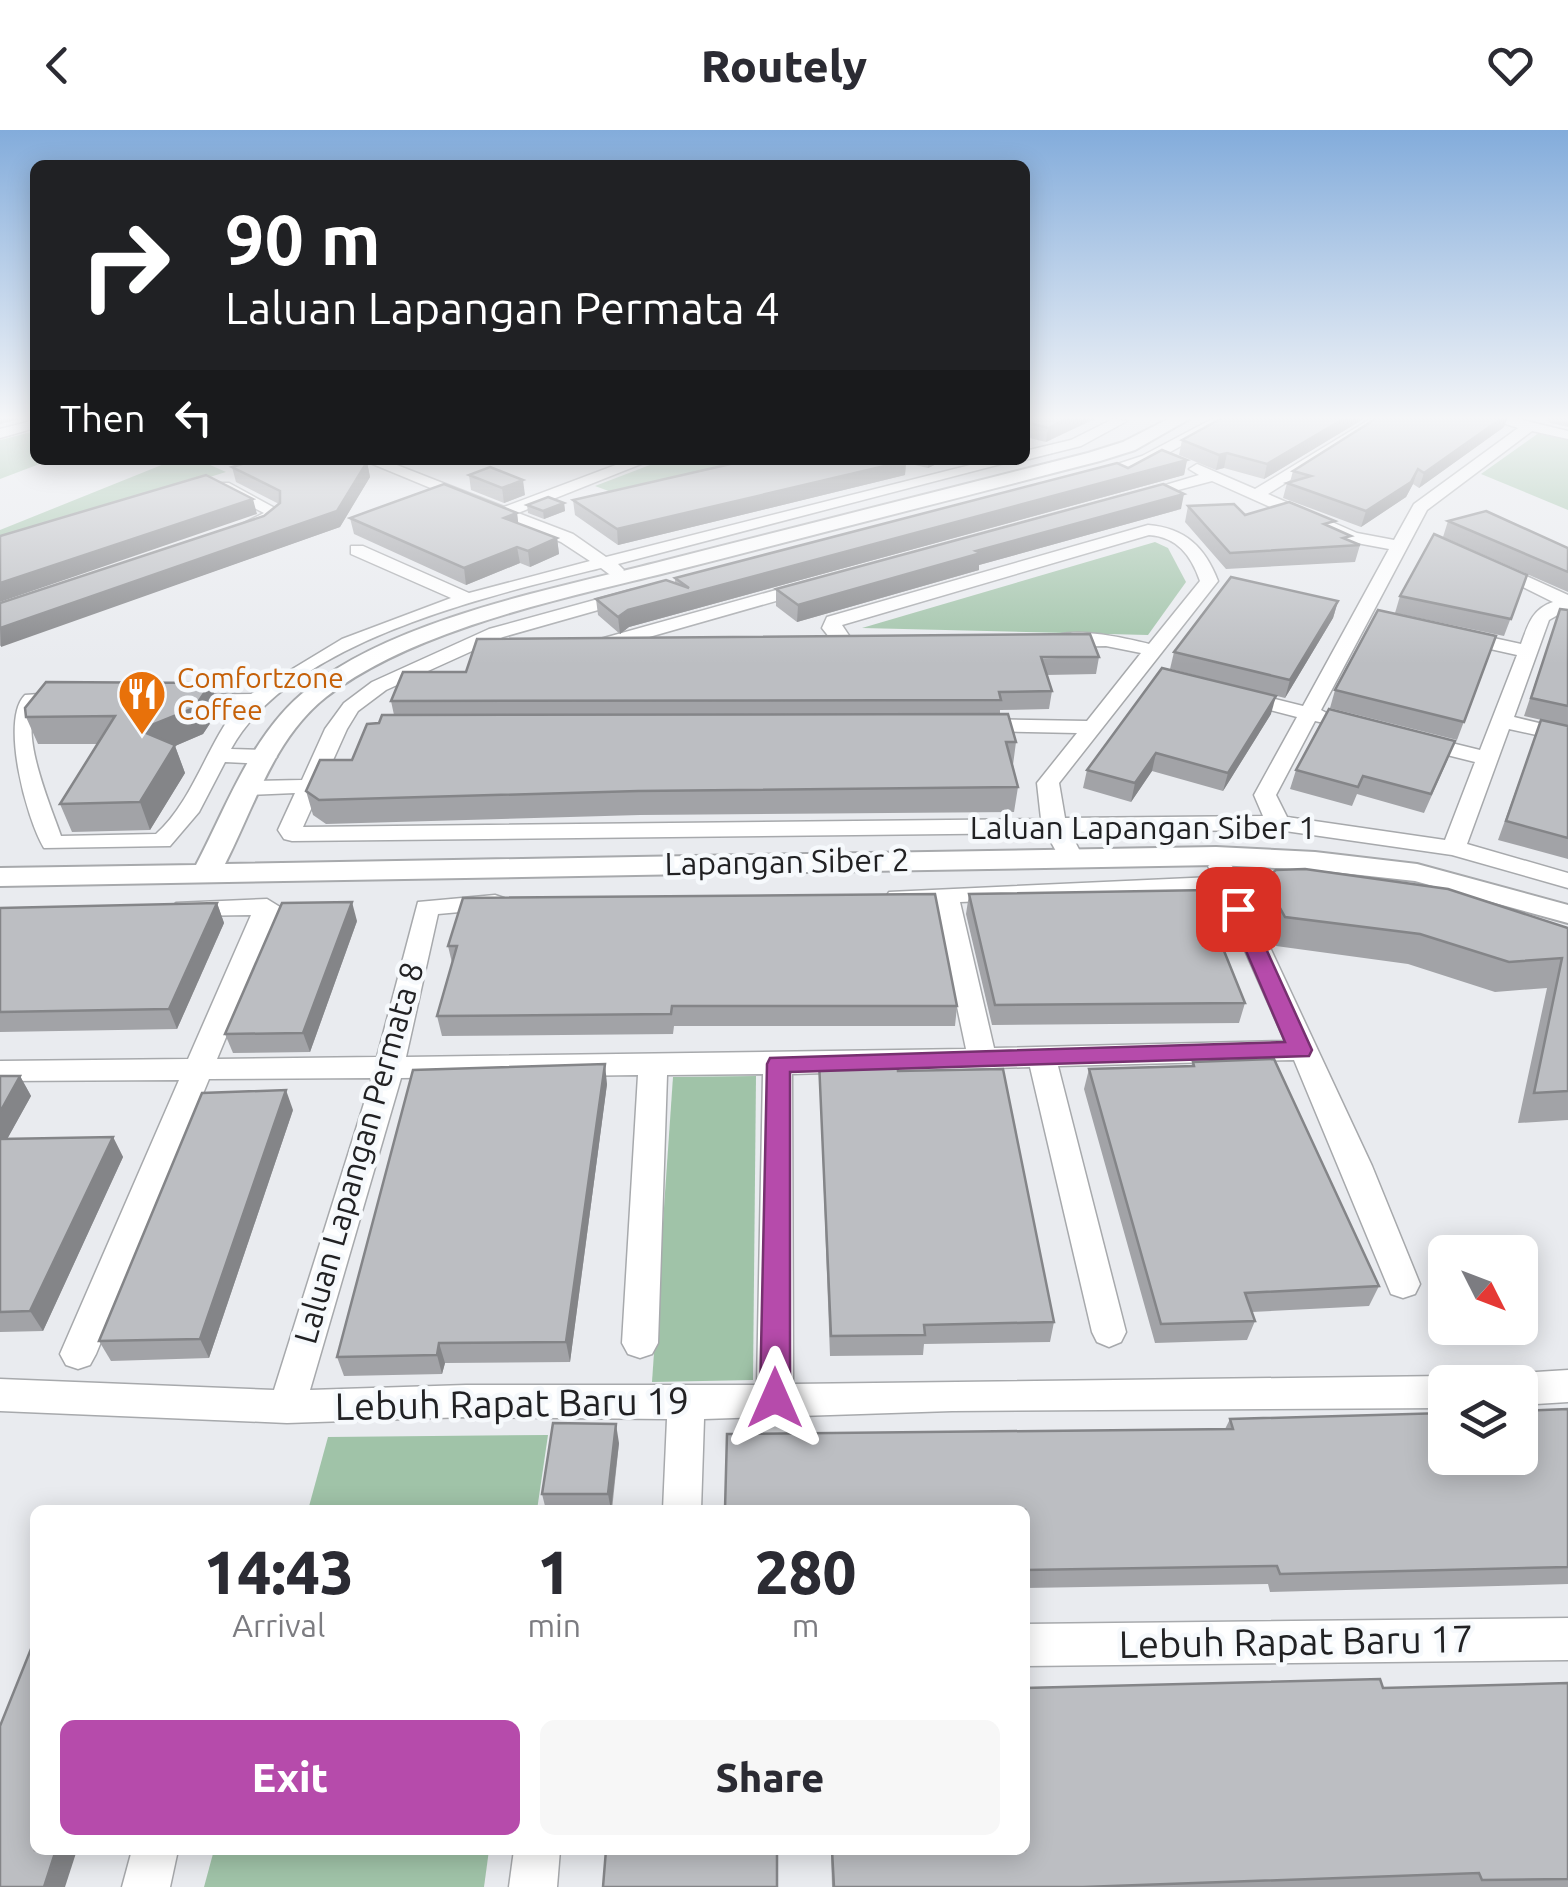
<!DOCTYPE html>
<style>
body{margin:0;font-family:Ubuntu,sans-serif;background:#f7f7f7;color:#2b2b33;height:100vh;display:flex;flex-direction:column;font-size:38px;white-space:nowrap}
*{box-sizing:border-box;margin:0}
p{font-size:32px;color:#7c7c81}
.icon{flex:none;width:55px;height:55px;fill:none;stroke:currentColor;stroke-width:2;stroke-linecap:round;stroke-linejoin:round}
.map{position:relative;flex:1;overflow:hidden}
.details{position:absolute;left:30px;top:1375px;width:1000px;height:350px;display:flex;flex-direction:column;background:#fff;border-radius:15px;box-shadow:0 5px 25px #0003}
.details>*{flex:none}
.hud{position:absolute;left:30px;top:30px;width:1000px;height:305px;border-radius:15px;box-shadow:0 5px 25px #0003;background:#202124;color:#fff;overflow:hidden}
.needle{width:65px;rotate:132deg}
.controls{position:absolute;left:1428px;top:1105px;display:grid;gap:20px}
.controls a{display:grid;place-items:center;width:110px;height:110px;border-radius:15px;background:#fff;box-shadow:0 5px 25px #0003;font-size:50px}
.pin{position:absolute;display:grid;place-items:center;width:85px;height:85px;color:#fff;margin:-42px;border-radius:20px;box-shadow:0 5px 15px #0006}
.me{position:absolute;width:110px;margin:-55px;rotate:0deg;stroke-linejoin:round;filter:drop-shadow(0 0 8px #0008)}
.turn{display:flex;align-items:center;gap:35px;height:210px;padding:0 30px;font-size:45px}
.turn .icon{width:130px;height:130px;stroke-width:2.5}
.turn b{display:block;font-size:70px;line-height:85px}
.then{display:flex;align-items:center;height:95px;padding:0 30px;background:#0003;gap:20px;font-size:38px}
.eta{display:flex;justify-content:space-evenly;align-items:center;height:170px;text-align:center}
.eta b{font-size:60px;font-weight:800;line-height:70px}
.button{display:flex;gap:20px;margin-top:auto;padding:20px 30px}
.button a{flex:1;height:115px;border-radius:15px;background:#b64bab;color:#fff;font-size:40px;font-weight:800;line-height:115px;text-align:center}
.button a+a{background:#f7f7f7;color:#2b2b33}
header{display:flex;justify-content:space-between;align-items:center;height:130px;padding:0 30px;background:#fff;font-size:45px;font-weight:800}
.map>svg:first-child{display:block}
.green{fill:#a0c3a8}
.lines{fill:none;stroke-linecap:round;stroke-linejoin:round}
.minor-casing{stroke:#a7a9ac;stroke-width:3}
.tertiary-casing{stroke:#a7a9ac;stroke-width:4}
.minor{fill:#fff;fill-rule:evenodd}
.tertiary{fill:#fff;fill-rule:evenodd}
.wall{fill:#a2a3a7}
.shaded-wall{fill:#848588}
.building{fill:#bcbec2;stroke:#848588;stroke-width:2.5}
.route{fill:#b64bab;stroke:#76316f;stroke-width:2.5}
.labels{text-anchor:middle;stroke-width:9;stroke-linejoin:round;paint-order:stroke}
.far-food-label{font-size:28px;fill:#c56008;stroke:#f6f9fc;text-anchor:start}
.street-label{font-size:32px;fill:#212123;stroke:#f6f9fc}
.near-street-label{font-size:38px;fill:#212123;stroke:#f6f9fc}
</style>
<header><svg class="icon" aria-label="back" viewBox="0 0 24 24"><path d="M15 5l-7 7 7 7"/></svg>Routely<svg class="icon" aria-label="heart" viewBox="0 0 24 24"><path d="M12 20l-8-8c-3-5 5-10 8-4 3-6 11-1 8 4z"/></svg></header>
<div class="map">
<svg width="1568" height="1757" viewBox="0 0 1568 1757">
<rect width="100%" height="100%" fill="#e9ebef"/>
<g class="green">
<path d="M35,301V330H50L0,349V310Z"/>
<path d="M1540,302L1568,308V380L1481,344Z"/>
<path d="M174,330H199L226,342L0,412V400Z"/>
<path d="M663,330H754L614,363L595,356Z"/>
<path d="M1155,412L1168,418L1186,452L1148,505L862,498Z"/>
<path d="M756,946L753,1250L652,1252L673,947Z"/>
<path d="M548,1305L537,1380H308L328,1307Z"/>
<path d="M214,1720H489L484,1757H204Z"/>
</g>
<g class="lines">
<g class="minor-casing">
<g id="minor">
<path d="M1106,288L1127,291L1081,316L1025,330H1023L1025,321L1071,310L1109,291Z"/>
<path d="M1214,288H1232L1152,332L1089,351L1081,346L1142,326Z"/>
<path d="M1372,288H1389L1268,364L1357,403L1394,410L1414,374L1518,298L1488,288H1514L1568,301V309L1532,301L1427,380L1321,580L1334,587L1324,593L1315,591L1276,665L1287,687L1445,710L1475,632L1411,616L1408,611L1419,605L1480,620L1517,525L1450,510L1447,506L1457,500L1521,514C1528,495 1532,479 1553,472L1483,437L1498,433L1568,465V479L1549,490L1514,587L1568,600V612L1509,599L1467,714L1568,743V758L1452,725L1278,700L1070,702L1084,729L1072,736L1063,734L1046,703L292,711L284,709L278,700L295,663L251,665L240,658L251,651L302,650L325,599L344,573L372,552L489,499L631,460L637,461V469L503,507L386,560L358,581L347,599L303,697L1041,689L1037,653L1077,603L977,601L966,595L977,589L1087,591L1141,523L1106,516L1055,517L1045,511C1066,494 1124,508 1149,514L1200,451C1191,425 1177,407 1149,405L842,495L854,513L844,519L837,517L822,498L827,487L1148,395C1185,398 1205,417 1218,451L1059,653L1065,688L1263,686L1254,665L1297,587L1232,570L1229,566L1239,560L1303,576L1389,419L1346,411L1212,351L1133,372L1125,367L1199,345L1189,339L1197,334L1255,359Z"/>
<path d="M35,290V298L0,308V299Z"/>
<path d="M363,330H384L504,377L629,330H651L518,383L573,404L606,427L990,330H1016L618,434L624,440L621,444H609L601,438C488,466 290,511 231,619L266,620L277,627L266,634L225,632L199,682L170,716L44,718C26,688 0,589 25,565L69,562L79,568L69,574H40C15,595 52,679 61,706L156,704C193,671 206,616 238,576L182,575L175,573V565L251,564L342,509L451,468L351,424V416H363L469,463L590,431L561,412Z"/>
<path d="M217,353H229L284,383L254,402H242V394L264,383L217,359Z"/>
<path d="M812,450L821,455L818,459L600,521L590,515L593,511Z"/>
<path d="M1220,729L1232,736L1372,1036L1420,1154L1415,1164L1403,1168L1391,1164L1294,930L1058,936L1126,1202L1121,1212L1109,1217L1097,1212L1092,1202L1030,937L792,944L793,1254L1445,1246L1459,1252H1445V1278L952,1281L704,1289L701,1380H663L667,1289L466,1287L287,1293L0,1281V1249L274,1260L372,948L209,949L96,1224L90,1235L78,1239L66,1235L60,1224L179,950L0,951V931L188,929L251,785L185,786L172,778L176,773L267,769L280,777L217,929L377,927L418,772L495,765L504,768L508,773L504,778L438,784L406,927L966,919L935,773L889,772L886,767L889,762L1213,747L1208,736ZM1219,762L1285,911L994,918L960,772ZM763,944L757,1255H466L310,1260L401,948L638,945L622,1213L628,1224L640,1228L652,1224L658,1213L667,945Z"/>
<path d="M1568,1240V1272L1520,1275V1252H1505L1520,1243Z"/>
<path d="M1568,1488V1530L1025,1536V1494Z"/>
<path d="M132,1720H178L170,1757H122Z"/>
<path d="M514,1720H560L557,1757H509Z"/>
</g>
</g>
<g class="tertiary-casing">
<path id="tertiary" d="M1170,288H1191L1135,320L1100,331C961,367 821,403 681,439C571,467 416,497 326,567C274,608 254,677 225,734L1216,717L1315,722L1417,734L1568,775V793L1415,751L1315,740L1216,735L0,756V738L196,735C228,674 253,601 309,558C398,488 554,459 663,431C804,395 946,359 1088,323L1123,312Z"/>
</g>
<use href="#minor" class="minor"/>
<use href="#tertiary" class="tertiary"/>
</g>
<g class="wall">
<path d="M1025,288L1095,289L1046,312L1025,307Z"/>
<path d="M1222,288H1365L1264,349L1224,338L1216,340L1179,325L1182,310Z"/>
<path d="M1547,288H1568V297L1550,293Z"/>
<path d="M1504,297L1419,358L1413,354L1406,367L1361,397L1283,368L1287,353L1290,352L1293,341Z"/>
<path d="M748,330H945L928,338L906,333L905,345L618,415L575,385L573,370Z"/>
<path d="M1187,330L1184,345L629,497L620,504L598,485L596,469L675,453V448L1128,338Z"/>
<path d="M367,332L370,347L340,397L0,516V473L264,386L279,374L236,352L232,337Z"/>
<path d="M469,345L525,365L504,373L471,360Z"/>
<path d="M564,373L565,381L544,389L528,383L527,375Z"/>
<path d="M1188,376L1333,398L1350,411L1360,415L1355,432L1226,439L1185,392Z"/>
<path d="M1181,379L979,435V440L797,492L776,476V459Z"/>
<path d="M517,383L518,394L557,408L559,424L530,437L520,433L466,455L354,404L350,388Z"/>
<path d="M1448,391L1568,418V462L1443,407Z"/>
<path d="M1527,445L1504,506L1395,483L1400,466Z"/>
<path d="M1338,471L1333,488L1285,568L1170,539L1174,522Z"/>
<path d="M1560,479L1568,480V729L1498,710L1541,590L1559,594L1524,586Z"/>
<path d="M1496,506L1457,610L1330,578L1335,560Z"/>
<path d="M1099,527L1096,544L1046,545L1052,561L1049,579L1000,580V584L1016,612L1013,635L1018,657L1014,682L640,685L326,694L313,685L306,661L352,630L379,593L394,585L391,571L466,542Z"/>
<path d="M219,580L203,604L175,616L185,643L150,700L72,702L60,674L98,614H38L26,587Z"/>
<path d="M1271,584L1223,661L1152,641L1131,672L1083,658L1087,640Z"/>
<path d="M1448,629L1424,683L1357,664L1352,676L1290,659L1296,640Z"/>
<path d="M1264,749L1568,798V990L1518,993L1547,858L1495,862L1408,834L1276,816L1256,778Z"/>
<path d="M969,764L1227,800L1222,815L1245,873L1239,893L992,895L966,784Z"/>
<path d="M463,768L957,876L955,896H674L673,904L442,906L437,886L452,833L448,816Z"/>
<path d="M217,773L224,793L177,899L0,902V778Z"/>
<path d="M357,791L310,922L233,923L225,904Z"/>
<path d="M819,931L898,941L1054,1192L1050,1212L924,1214L923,1225L830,1226Z"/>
<path d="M1193,932L1379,1156L1369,1176L1252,1182L1255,1191L1247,1210L1155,1213L1084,959L1089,939L1191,936Z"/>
<path d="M0,946H20L31,966L7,1009L113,1007L123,1027L43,1201L0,1202Z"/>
<path d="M607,954L570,1232L445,1233L442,1244L344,1246L337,1227Z"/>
<path d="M293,980L209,1228L111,1231L99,1211Z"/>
<path d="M1568,1279V1454L1270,1462L1268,1454L1025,1458V1380L725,1379L1225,1299L1230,1289Z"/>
<path d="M619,1313L612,1380H546L542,1364Z"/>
<path d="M1568,1553V1757H832L831,1720H1025L1383,1558Z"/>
</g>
<g class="shaded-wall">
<path d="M0,288H24L0,294Z"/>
<path d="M1068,288H1095L1046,312L1048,298Z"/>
<path d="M1345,288H1365L1264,349L1267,334Z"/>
<path d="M1502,288H1508L1504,297L1419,358L1424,343Z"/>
<path d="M1227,323L1224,338L1216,340L1219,325Z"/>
<path d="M928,330H945L928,338Z"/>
<path d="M1187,330L1184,345L629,497L620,504L618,487L628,480Z"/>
<path d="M906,331L905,345L618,415L617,399Z"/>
<path d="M367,332L370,347L340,397L1,517L0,498L337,381Z"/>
<path d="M1418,339L1413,354L1406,367L1361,397L1366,381Z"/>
<path d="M523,350L525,365L504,373L502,358Z"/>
<path d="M1184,364L1181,379L979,435V440L797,492L798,475L976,421Z"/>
<path d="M253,369L257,384L0,472V453Z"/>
<path d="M564,373L565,381L544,389L543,381Z"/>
<path d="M517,383L519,399L504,388Z"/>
<path d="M557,408L559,424L530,437L528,421Z"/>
<path d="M517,417L520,433L466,455L464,438Z"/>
<path d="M1338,471L1333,488L1285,568L1290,550Z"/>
<path d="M211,553L219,580L203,604L175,616L185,643L150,700L140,672L139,600Z"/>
<path d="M1276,566L1271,584L1223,661L1228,643Z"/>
<path d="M1156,623L1152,641L1131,672L1135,653Z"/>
<path d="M352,772L357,791L310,922L303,903Z"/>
<path d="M217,773L224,793L177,899L169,879Z"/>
<path d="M605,934L607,954L570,1232L566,1212Z"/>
<path d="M20,946L31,966L0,1022V982Z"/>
<path d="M286,960L293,980L209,1228L200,1209Z"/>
<path d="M113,1007L123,1027L43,1201L30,1181Z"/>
<path d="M439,1213L445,1233L442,1244L437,1225Z"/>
<path d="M616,1294L619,1313L611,1380L608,1364Z"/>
<path d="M56,1720H77L65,1757H44Z"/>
</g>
<g class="building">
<path d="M1025,288H1068L1048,298L1025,292Z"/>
<path d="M1222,288H1345L1267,334L1227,323L1219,325L1182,310Z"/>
<path d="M1377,288H1502L1424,343L1418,339L1411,352L1366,381L1287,353L1311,346L1293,341Z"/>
<path d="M1162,320L1187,330L628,480L618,487L596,469L666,450L689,458L675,448L1117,333L1128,338Z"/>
<path d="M256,330H363L367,332L337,381L0,498V473L264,386L280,373V361L232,337Z"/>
<path d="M748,330L906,331L617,399L573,370Z"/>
<path d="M490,337L523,350L502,358L469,345Z"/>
<path d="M206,345L253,369L0,453V406Z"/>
<path d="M444,354L517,383L504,388L557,408L528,421L517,417L464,438L350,388Z"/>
<path d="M1163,354L1184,364L976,421L981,423L798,475L776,459Z"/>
<path d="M548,367L564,373L543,381L527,375Z"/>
<path d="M1289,372L1335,391L1324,394L1351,406L1343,408L1360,415L1230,423L1188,376L1234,374L1245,385Z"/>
<path d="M1486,381L1568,418V442L1448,391Z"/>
<path d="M1434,404L1527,445L1511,489L1400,466Z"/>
<path d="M1231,447L1338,471L1290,550L1174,522Z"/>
<path d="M1560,479L1568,480V576L1531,568Z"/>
<path d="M1378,480L1496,506L1464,592L1335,560Z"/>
<path d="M1090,504L1099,527H1041L1052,561L999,562L1001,570L391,571L403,542H466L477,509Z"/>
<path d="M1162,538L1276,566L1228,643L1156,623L1135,653L1087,640Z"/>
<path d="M46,552L211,553L194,578L139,600L175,615L140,672L60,674L115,586L26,587L25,578Z"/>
<path d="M1329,579L1455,611L1431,664L1363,646L1358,657L1296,640Z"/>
<path d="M1008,584L1016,612H1006L1018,657L638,661L319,670L306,661L320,630H352L367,594L379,593L382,585Z"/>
<path d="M1541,590L1568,596V708L1506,691Z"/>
<path d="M1305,739L1448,759L1568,798V961L1534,963L1562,828L1509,832L1420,804L1285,787L1264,749L1276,740Z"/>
<path d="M1209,760L1227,800L1216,801L1245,873L995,875L969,764Z"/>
<path d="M935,764L957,876H672L671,884L437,886L457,816H448L463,768Z"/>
<path d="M352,772L303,903L225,904L282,773Z"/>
<path d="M217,773L169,879L0,882V778Z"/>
<path d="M1274,929L1379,1156L1245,1163L1255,1191L1161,1194L1089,939L1194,936L1193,932Z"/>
<path d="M897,930L898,941L1003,939L1054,1192L924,1195L925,1205L831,1206L819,931Z"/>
<path d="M605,934L566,1212L439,1213L437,1225L337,1227L413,940Z"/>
<path d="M0,946H20L0,982Z"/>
<path d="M286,960L200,1209L99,1211L202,963Z"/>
<path d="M113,1007L30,1181L0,1182V1009Z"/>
<path d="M1568,1279V1437L1280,1444L1277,1436L1025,1440V1380H713L725,1379L727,1304L1233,1299L1230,1289L1445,1283V1328H1520V1281Z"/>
<path d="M553,1293L616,1294L608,1364H542Z"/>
<path d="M35,1509V1720H56L44,1757H0V1596Z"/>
<path d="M1380,1549L1383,1558L1568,1553V1749L1482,1750L1479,1743L1083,1757H834L832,1720H1025V1558Z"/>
<path d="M606,1720H777V1757H603Z"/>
</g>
<linearGradient id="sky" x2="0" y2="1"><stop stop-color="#83acdb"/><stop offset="0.54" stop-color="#f5f6f8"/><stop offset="1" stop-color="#f5f6f8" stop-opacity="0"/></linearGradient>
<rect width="1568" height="534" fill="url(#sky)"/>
<path class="route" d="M1238,773L1248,779L1312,920L1309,926L790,942V1268L785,1277L775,1281L764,1277L760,1268L767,934L770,928L1285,912L1228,779Z"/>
<defs>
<g id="restaurant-pin" transform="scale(2.5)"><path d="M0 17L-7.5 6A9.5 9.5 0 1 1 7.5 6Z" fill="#e8710a" stroke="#f6f9fc"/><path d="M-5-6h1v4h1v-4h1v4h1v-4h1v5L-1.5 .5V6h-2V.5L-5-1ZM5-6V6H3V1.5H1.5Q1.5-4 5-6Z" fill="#fff"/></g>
</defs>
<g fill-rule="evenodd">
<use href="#restaurant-pin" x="142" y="564"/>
</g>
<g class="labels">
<g class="far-food-label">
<text x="177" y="558">Comfortzone<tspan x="177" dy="32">Coffee</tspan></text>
</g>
<g class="street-label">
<text x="1143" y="709">Laluan Lapangan Siber 1</text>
<text transform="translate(787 732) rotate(-1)" y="11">Lapangan Siber 2</text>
<text transform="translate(359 1023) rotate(-74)" y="11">Laluan Lapangan Permata 8</text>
</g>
<g class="near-street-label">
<text transform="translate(512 1274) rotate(-1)" y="13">Lebuh Rapat Baru 19</text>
<text transform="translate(1296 1512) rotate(-1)" y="13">Lebuh Rapat Baru 17</text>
</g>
</g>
</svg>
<div class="controls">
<a><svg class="needle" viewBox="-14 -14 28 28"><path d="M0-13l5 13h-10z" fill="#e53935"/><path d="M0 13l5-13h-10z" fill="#7c7c81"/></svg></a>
<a><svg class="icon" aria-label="layers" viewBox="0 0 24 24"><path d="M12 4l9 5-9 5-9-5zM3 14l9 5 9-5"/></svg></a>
</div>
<div class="pin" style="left:1238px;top:779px;background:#d93025"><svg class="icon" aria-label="arrive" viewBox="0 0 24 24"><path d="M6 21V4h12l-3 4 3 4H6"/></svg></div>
<svg class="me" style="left:775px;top:1268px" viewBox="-20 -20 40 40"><path d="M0-17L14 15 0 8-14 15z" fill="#b64bab" stroke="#fff" stroke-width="4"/></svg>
<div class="hud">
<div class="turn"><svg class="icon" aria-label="right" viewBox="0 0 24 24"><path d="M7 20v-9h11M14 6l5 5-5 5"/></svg><div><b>90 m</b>Laluan Lapangan Permata 4</div></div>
<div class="then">Then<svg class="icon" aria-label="left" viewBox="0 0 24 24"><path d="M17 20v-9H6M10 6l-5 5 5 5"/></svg></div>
</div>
<section class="details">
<div class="eta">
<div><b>14:43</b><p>Arrival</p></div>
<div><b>1</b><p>min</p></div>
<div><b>280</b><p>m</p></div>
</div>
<div class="button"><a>Exit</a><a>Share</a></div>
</section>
</div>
